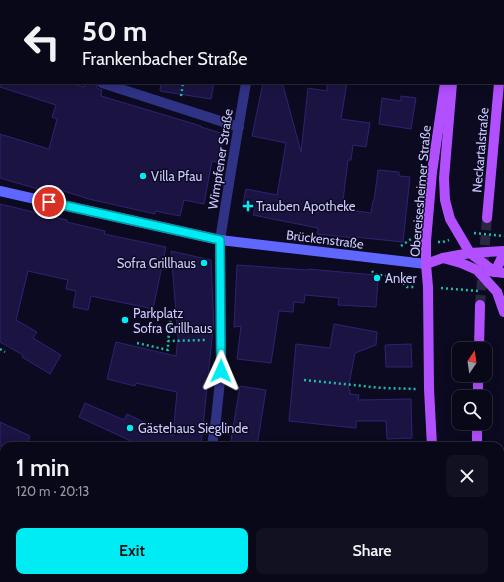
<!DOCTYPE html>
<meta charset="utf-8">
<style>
body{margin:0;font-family:Cabin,sans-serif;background:#121121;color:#f1f3f6;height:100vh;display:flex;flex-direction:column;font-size:15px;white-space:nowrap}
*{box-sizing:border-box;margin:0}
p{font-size:13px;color:#999aa2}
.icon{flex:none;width:22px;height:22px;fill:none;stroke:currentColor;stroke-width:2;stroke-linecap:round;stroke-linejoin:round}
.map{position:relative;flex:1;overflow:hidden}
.panel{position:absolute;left:0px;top:442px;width:504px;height:140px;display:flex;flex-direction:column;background:#090818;border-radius:12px 12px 0 0;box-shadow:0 2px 10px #0003,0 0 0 1px #292937}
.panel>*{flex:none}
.top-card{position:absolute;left:0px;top:0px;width:504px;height:84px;box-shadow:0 2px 10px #0003,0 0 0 1px #292937;background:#090818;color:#f1f3f6;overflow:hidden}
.needle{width:26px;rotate:13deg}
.fabs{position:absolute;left:452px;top:342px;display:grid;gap:8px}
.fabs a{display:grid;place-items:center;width:40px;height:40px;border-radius:8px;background:#090818;box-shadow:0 2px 10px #0003,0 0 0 1px #292937;font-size:20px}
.pin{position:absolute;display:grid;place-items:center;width:34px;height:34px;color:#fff;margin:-17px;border:2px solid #fff;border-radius:50%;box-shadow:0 1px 4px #0007}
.me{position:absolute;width:44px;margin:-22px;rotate:1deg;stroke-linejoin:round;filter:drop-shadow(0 0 3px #0008)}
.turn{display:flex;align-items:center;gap:14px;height:84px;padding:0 16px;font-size:18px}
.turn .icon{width:52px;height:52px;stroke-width:2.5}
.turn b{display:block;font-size:28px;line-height:34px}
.round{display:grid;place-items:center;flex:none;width:42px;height:42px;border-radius:8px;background:#121121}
.overview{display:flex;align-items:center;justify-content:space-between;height:68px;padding:0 16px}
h1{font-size:24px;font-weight:600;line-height:30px}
.cta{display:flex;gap:8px;margin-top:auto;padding:8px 16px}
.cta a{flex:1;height:46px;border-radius:8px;background:#00ecf4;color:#111;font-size:16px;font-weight:600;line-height:46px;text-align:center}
.cta a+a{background:#121121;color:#f1f3f6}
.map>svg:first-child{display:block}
.building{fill:#1b1443;stroke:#2e2372}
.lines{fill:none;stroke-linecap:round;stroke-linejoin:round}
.primary-tunnel{stroke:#292741;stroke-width:10;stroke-dasharray:10 5;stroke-linecap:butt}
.path{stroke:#20bca9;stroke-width:2.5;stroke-dasharray:2 3;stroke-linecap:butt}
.minor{stroke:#303285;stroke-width:10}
.secondary{stroke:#6067ff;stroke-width:10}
.primary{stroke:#b250ff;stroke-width:10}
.route-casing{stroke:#00999f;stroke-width:10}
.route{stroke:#00ecf4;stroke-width:7}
.poi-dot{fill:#00ecf4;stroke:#0c0a20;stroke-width:1.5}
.labels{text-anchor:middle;stroke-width:3;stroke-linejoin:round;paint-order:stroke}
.street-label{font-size:13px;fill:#ccc9ff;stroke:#0c0a20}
.poi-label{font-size:13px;fill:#ccc9ff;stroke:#0c0a20;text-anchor:start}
</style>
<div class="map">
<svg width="504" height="582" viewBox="0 0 504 582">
<rect width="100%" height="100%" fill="#0c0a20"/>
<g class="building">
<path d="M0,83H71L84,87L85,83H96L97,88L102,90L101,96L178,119L201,126V127L224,134L219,163L212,161L204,204L184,200L180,216L155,211V214L89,199L47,186L46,188L42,187L41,190L0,178V134L49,149L57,119L52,117L56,105L0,87Z"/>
<path d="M161,83H214L211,99L160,91Z"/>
<path d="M263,83H272L283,85L301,152L308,88L327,91V83H347L341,119L370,123L366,147L353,145L351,160H348L342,209L371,213L373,201H374L378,170L399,172V176L410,177L403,242L355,237V238L317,234L318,228L253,215L255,207L243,204L246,189L277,195L286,143L252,136Z"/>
<path d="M401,96L416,98L411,129L379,124L382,98L401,101Z"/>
<path d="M0,204L67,220V222L105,231L104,234L166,247L153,309L91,296L88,310L73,307L76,291L66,289L68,280L28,271L16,320L37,332L33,338L61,355L50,374L22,357L23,355L0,342Z"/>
<path d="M171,251L211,260L214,329H213L201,446H131L133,442L79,417L85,403L124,420L127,414L173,436L177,392L136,383L135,386L107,379L116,342L176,356L178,337Z"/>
<path d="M237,265L307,270L308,269L375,275L378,280L376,307L338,305L339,298L305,295L304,303L294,302L293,312L279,311L271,363L237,359L241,326L234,327Z"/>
<path d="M334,324L377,332L376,345L355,353L348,390H350V394L359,395L358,400L411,399L412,438L387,439L386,421H356V428L289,421L296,344L330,348Z"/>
<path d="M411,344L412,367H386L385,345Z"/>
<path d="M240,386L266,390L257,446H230Z"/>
<path d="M0,422L30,436L26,446H0Z"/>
</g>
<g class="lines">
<path class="primary-tunnel" d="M480,305L487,218"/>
<g class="path">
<path d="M181,96L183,83"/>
<path d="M474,233L504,236"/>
<path d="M438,242H443L449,240"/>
<path d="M401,246L411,239H413"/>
<path d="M372,271L374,274L398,278L407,287H416"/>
<path d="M441,288L478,291"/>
<path d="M172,311L168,341L207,340"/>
<path d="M137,343L168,350V341"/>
<path d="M0,349L5,352"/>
<path d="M304,380L382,388L417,389"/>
</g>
<g class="minor">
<path d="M241,0L247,1"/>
<path d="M260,1V0"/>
<path d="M0,48H1"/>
<path d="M102,83L239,127"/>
<path d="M212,446L216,419L221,371L220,240L231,171L246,83"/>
<path d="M0,460L4,463"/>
<path d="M227,578L229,582"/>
<path d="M108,582L111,578"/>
</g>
<path class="secondary" d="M0,191L22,196L220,240L426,264"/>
<g class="primary">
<path d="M459,1V0"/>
<path d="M503,34L504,23"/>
<path d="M452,83L444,178L445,200L450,219L470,253L495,272"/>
<path d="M487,218L499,83"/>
<path d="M443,258L461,263L477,270L497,292L504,312"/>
<path d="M426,264L443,258L470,253L504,251"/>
<path d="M488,271L504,273"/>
<path d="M495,272L504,253"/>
<path d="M479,349L480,305"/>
<path d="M478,397V375"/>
<path d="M432,446L429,389L428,287L426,264V241L432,172L445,83"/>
<path d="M477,446V423"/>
<path d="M439,578V582"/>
<path d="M474,582V578"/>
</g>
</g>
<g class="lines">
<g class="route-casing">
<path id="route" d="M49,202L220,240L221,371"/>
</g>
<use href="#route" class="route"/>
</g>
<g class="poi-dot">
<circle cx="143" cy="176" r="4"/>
<path d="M246 200h4v4h4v4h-4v4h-4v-4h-4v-4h4z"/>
<circle cx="204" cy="263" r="4"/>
<circle cx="377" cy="278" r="4"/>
<circle cx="125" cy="320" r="4"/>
<circle cx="130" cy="428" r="4"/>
</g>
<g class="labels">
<g class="street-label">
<text transform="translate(480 150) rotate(-85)" y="5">Neckartalstraße</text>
<text transform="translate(220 159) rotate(-81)" y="5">Wimpfener Straße</text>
<text transform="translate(420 191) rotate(-85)" y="5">Obereisesheimer Straße</text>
<text transform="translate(325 239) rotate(7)" y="5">Brückenstraße</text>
</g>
<g class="poi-label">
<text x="151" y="181">Villa Pfau</text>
<text x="256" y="211">Trauben Apotheke</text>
<text x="196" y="268" text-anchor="end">Sofra Grillhaus</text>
<text x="385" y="283">Anker</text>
<text x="133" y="318">Parkplatz<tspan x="133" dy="15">Sofra Grillhaus</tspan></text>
<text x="138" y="433">Gästehaus Sieglinde</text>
</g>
</g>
</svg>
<div class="fabs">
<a><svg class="needle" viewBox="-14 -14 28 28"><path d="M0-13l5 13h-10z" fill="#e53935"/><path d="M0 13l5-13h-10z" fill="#999aa2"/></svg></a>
<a><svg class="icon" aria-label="search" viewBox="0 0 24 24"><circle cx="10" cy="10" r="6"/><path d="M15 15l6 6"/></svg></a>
</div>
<div class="pin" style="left:49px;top:202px;background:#d93025"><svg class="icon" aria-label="arrive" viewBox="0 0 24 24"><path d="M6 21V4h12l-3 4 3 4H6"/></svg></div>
<svg class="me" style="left:221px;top:371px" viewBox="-20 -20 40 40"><path d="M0-17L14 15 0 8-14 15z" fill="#00ecf4" stroke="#fff" stroke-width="4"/></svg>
<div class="top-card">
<div class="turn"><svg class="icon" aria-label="left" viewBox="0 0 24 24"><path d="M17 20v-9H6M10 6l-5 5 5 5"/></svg><div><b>50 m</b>Frankenbacher Straße</div></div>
</div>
<section class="panel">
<div class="overview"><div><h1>1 min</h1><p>120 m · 20:13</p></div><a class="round"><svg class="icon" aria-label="close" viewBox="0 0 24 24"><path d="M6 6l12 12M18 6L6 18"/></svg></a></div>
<div class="cta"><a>Exit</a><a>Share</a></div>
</section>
</div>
